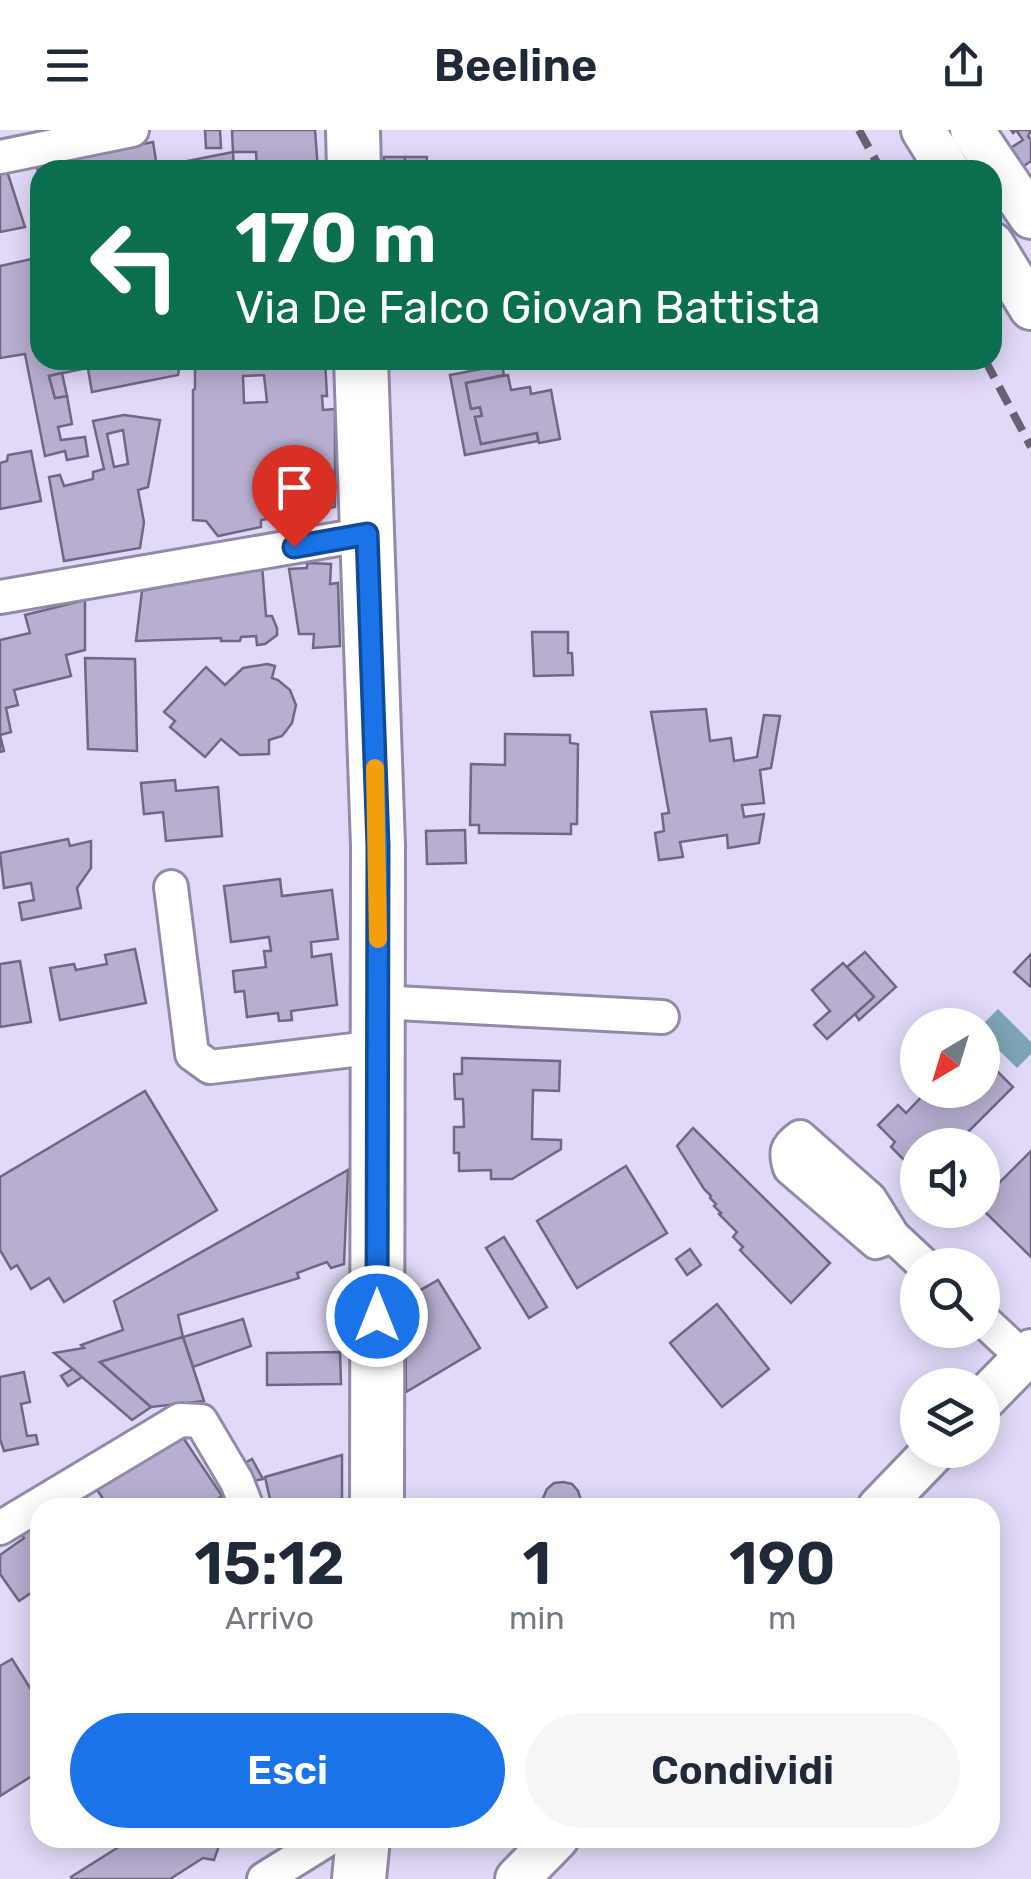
<!DOCTYPE html>
<html lang="it">
<style>
body{margin:0;font-family:Rubik,sans-serif;background:#f6f6f7;color:#1f2937;height:100vh;display:flex;flex-direction:column;font-size:38px;white-space:nowrap}
*{box-sizing:border-box;margin:0}
p{font-size:32px;color:#747a83}
.icon{flex:none;width:55px;height:55px;fill:none;stroke:currentColor;stroke-width:2;stroke-linecap:round;stroke-linejoin:round}
.map{position:relative;flex:1;overflow:hidden}
.panel{position:absolute;left:30px;top:1368px;width:970px;height:350px;display:flex;flex-direction:column;background:#fff;border-radius:30px;box-shadow:0 5px 25px #0003}
.panel>*{flex:none}
.top-card{position:absolute;left:30px;top:30px;width:972px;height:210px;border-radius:30px;box-shadow:0 5px 25px #0003;background:#0b6e4f;color:#fff;overflow:hidden}
.needle{width:65px;rotate:218deg}
.tools{position:absolute;left:900px;top:878px;display:grid;gap:20px}
.tools a{display:grid;place-items:center;width:100px;height:100px;border-radius:50%;background:#fff;box-shadow:0 5px 25px #0003;font-size:50px}
.pin{position:absolute;display:grid;place-items:center;width:85px;height:85px;color:#fff;margin:-102px -42px;border-radius:50% 50% 50% 0;rotate:-45deg;box-shadow:0 0 10px #0007}
.pin .icon{rotate:45deg}
.me{position:absolute;width:110px;margin:-55px;rotate:0deg;stroke-linejoin:round;filter:drop-shadow(0 0 8px #0008)}
.turn{display:flex;align-items:center;gap:35px;height:210px;padding:0 40px;font-size:45px}
.turn .icon{width:130px;height:130px;stroke-width:2.5}
.turn b{display:block;font-size:70px;line-height:85px}
.eta{display:flex;justify-content:space-evenly;align-items:center;height:170px;text-align:center}
.eta b{font-size:60px;font-weight:600;line-height:70px}
.primary-button{display:flex;gap:20px;margin-top:auto;padding:20px 40px}
.primary-button a{flex:1;height:115px;border-radius:60px;background:#1a73e8;color:#fff;font-size:40px;font-weight:600;line-height:115px;text-align:center}
.primary-button a+a{background:#f6f6f7;color:#1f2937}
header{display:flex;justify-content:space-between;align-items:center;height:130px;padding:0 40px;background:#fff;font-size:45px;font-weight:600}
.map>svg:first-child{display:block}
.water{fill:#7da5b6}
.building{fill:#b8aed0;stroke:#706883;stroke-width:2.5;fill-rule:evenodd}
.lines{fill:none;stroke-linecap:round;stroke-linejoin:round}
.minor-casing{stroke:#928aa7;stroke-width:38}
.tertiary-casing{stroke:#928aa7;stroke-width:48}
.primary-casing{stroke:#928aa7;stroke-width:58}
.minor{stroke:#fff;stroke-width:32}
.tertiary{stroke:#fff;stroke-width:42}
.primary{stroke:#fff;stroke-width:52}
.rail{stroke:#666173;stroke-width:8;stroke-dasharray:20 10;stroke-linecap:butt}
.route-casing{stroke:#114b97;stroke-width:25}
.route{stroke:#1a73e8;stroke-width:18}
.slow{stroke:#f59e0b;stroke-width:18}
</style>
<header><svg class="icon" aria-label="menu" viewBox="0 0 24 24"><path d="M4 6h16M4 12h16M4 18h16"/></svg>Beeline<svg class="icon" aria-label="share" viewBox="0 0 24 24"><path d="M12 15V3M7 8l5-5 5 5M5 13v7h14v-7"/></svg></header>
<div class="map">
<svg width="1031" height="1749" viewBox="0 0 1031 1749">
<rect width="100%" height="100%" fill="#e1d9f7"/>
<path class="water" d="M998,879L1031,912V924L1017,938L983,905L982,895Z"/>
<g class="building">
<path d="M205,0H220L221,18H206Z"/>
<path d="M232,0H315L318,40H257L256,22H233Z"/>
<path d="M1011,0H1031L1028,6L1031,10V31L1021,38L1009,19L1023,10L1016,0L1013,3Z"/>
<path d="M153,12L157,37L233,22L234,40H40V49L36,35Z"/>
<path d="M384,27H405L404,40H384Z"/>
<path d="M405,27H427L426,40H404Z"/>
<path d="M7,41L25,97L0,102V43Z"/>
<path d="M36,128L40,142V147L35,149L40,169V230H80L82,239L49,246L55,268L67,266L72,294L58,297L61,310L85,307L88,326L67,330L65,321L45,326L25,224L0,228V136Z"/>
<path d="M143,230H181L178,245L92,262L88,239Z"/>
<path d="M221,230H325L327,266H322L323,280L335,279V377L261,390V397L218,406L206,391L193,390V260L195,259V232ZM264,245L267,272L244,273L243,246Z"/>
<path d="M502,235L504,245L466,253L471,279L480,277L482,286L475,287L481,314L537,303L538,311L465,325L450,245Z"/>
<path d="M62,243L67,266L55,268L49,246Z"/>
<path d="M508,245L511,260L530,257L531,264L551,260L560,309L539,313L537,303L481,314L475,287L482,286L480,277L471,279L466,253Z"/>
<path d="M124,285L160,290L148,357L138,360L144,392L140,418L64,431L49,347L60,345L64,356L93,349V342L104,339L93,291ZM123,300L128,334L114,337L107,304Z"/>
<path d="M31,321L41,371L0,379V333L7,331L8,325Z"/>
<path d="M307,433L331,434L330,454L338,453L340,516L313,518L314,504H299L289,439L307,438Z"/>
<path d="M262,435L266,486H272L277,498V505L265,514L257,515L256,506L241,507L240,511H221V508L136,511L142,461Z"/>
<path d="M85,470V520L66,525L71,546L14,560L18,575L6,578L11,602L0,605L4,621L0,622V510L30,503L25,485Z"/>
<path d="M532,502H568V523H572L573,545L534,546Z"/>
<path d="M85,528L135,529L137,621L88,619Z"/>
<path d="M267,534L275,536L272,548L278,550L290,560L296,575L292,593L286,601L282,606L269,610V624L240,625L221,609L205,627L170,597L175,591L164,582L206,537L225,555L243,538Z"/>
<path d="M706,579L710,611L731,608L734,631L757,627L764,585L780,586L771,638L760,640L764,673L742,675L744,687L764,684L759,713L728,718L727,705L680,712L683,727L659,730L655,703L664,701L662,684L669,683L651,582Z"/>
<path d="M505,604L570,605V613L578,614L577,694H571V704L479,703V695H470L471,634L505,635Z"/>
<path d="M175,650L176,661L218,657L222,706L166,711L163,682L144,684L141,653Z"/>
<path d="M465,700L466,733L427,734L426,701Z"/>
<path d="M68,709L70,716L91,711V738L77,758L81,778L22,790L19,773L34,770L31,753L4,758L0,723Z"/>
<path d="M280,749L282,766L332,760L338,809L311,812L312,827L331,824L337,875L291,881L292,890L279,891L278,883L247,887L244,861L235,862L233,841L266,837L264,821H271L269,807L231,812L224,756Z"/>
<path d="M135,819L146,873L60,890L50,838L74,834L76,840L107,834L105,825Z"/>
<path d="M865,822L896,857L859,890L855,884L874,867L847,837Z"/>
<path d="M1031,824V857L1014,842Z"/>
<path d="M20,831L31,892L0,897V834Z"/>
<path d="M843,833L874,867L827,909L814,895L830,881L812,860Z"/>
<path d="M982,926L1013,957L955,1015H918V1044L891,1017L895,1012L878,995L898,975L906,983L928,960H982Z"/>
<path d="M462,928L560,931L559,961L533,960L532,1009L561,1010V1019L512,1049H491V1040L459,1041V1023H454V997H464L463,969H455L454,944H462Z"/>
<path d="M145,961L217,1080L64,1172L49,1148L31,1159L17,1135L11,1139L0,1120V1047Z"/>
<path d="M693,998L830,1133L791,1173L740,1120L743,1117L733,1107L737,1102L719,1084L721,1083L714,1076L716,1074L710,1068L711,1066L704,1059L677,1016Z"/>
<path d="M1031,1021V1127L982,1079V1070Z"/>
<path d="M626,1036L667,1103L577,1158L537,1091Z"/>
<path d="M348,1040L344,1134L331,1138L327,1132L297,1143L299,1148L178,1185L183,1207L100,1232L151,1277L132,1290L54,1223L84,1218L81,1215L123,1200L114,1171Z"/>
<path d="M504,1107L547,1177L529,1188L486,1118Z"/>
<path d="M690,1119L701,1135L687,1145L676,1129Z"/>
<path d="M438,1150L480,1218L406,1262L405,1169Z"/>
<path d="M717,1174L769,1239L722,1277L670,1213Z"/>
<path d="M243,1189L251,1216L193,1237L183,1207Z"/>
<path d="M183,1207L204,1271L151,1277L100,1232Z"/>
<path d="M340,1222L341,1254L267,1255V1223Z"/>
<path d="M73,1239L82,1247L68,1256L61,1246Z"/>
<path d="M24,1242L30,1272L21,1274L27,1306L36,1305L38,1314L4,1321L0,1309V1247Z"/>
<path d="M178,1300L222,1366L205,1378H183L180,1374L175,1378H109L94,1355Z"/>
<path d="M342,1325V1378H272L265,1347Z"/>
<path d="M252,1329L263,1349L247,1352L238,1337Z"/>
<path d="M563,1352L572,1354L578,1361L581,1370L579,1378H545L543,1368L547,1359L554,1353Z"/>
<path d="M32,1397L36,1403L40,1401V1457L19,1471L0,1444V1425L24,1408L22,1404Z"/>
<path d="M12,1529L40,1574V1641L0,1666V1536Z"/>
<path d="M133,1708H219L221,1710L214,1730L203,1728L170,1749H72L71,1747Z"/>
</g>
<g class="lines">
<g class="minor-casing">
<g id="minor">
<path d="M0,27L132,0"/>
<path d="M0,467L367,404"/>
<path d="M171,757L192,924L210,937L378,917"/>
<path d="M378,872L662,887"/>
<path d="M893,1106L876,1112L790,1038C785,1022 786,1017 800,1007L870,1069L893,1106L924,1135"/>
<path d="M982,1189L1024,1228"/>
<path d="M0,1398L180,1290L201,1291L237,1352L247,1378"/>
<path d="M264,1749L330,1708"/>
</g>
</g>
<g class="tertiary-casing">
<g id="tertiary">
<path d="M923,0L948,40"/>
<path d="M972,0L1031,87"/>
<path d="M992,114L1031,178"/>
<path d="M982,1271L1031,1221"/>
<path d="M879,1378L935,1320"/>
<path d="M517,1749L557,1708"/>
</g>
</g>
<g class="primary-casing">
<g id="primary">
<path d="M353,0L354,40"/>
<path d="M361,230L378,716L377,1378"/>
<path d="M359,1749L363,1708"/>
</g>
</g>
<use href="#minor" class="minor"/>
<use href="#tertiary" class="tertiary"/>
<use href="#primary" class="primary"/>
<g class="rail">
<path d="M859,0L881,40"/>
<path d="M985,230L1031,317"/>
</g>
</g>
<g class="lines">
<g class="route-casing">
<path id="route" d="M294,417L367,404L378,716L377,1186"/>
</g>
<use href="#route" class="route"/>
<path class="slow" d="M375,638L378,809"/>
</g>
</svg>
<div class="tools">
<a><svg class="needle" viewBox="-14 -14 28 28"><path d="M0-13l5 13h-10z" fill="#e53935"/><path d="M0 13l5-13h-10z" fill="#747a83"/></svg></a>
<a><svg class="icon" aria-label="sound" viewBox="0 0 24 24"><path d="M4 9h4l5-4v14l-5-4H4zM17 9q2 3 0 6"/></svg></a>
<a><svg class="icon" aria-label="search" viewBox="0 0 24 24"><circle cx="10" cy="10" r="6"/><path d="M15 15l6 6"/></svg></a>
<a><svg class="icon" aria-label="layers" viewBox="0 0 24 24"><path d="M12 4l9 5-9 5-9-5zM3 14l9 5 9-5"/></svg></a>
</div>
<div class="pin" style="left:294px;top:417px;background:#d93025"><svg class="icon" aria-label="arrive" viewBox="0 0 24 24"><path d="M6 21V4h12l-3 4 3 4H6"/></svg></div>
<svg class="me" style="left:377px;top:1186px" viewBox="-20 -20 40 40"><circle r="17" fill="#1a73e8" stroke="#fff" stroke-width="3"/><path d="M0-11L8 9 0 5-8 9z" fill="#fff"/></svg>
<div class="top-card">
<div class="turn"><svg class="icon" aria-label="left" viewBox="0 0 24 24"><path d="M17 20v-9H6M10 6l-5 5 5 5"/></svg><div><b>170 m</b>Via De Falco Giovan Battista</div></div>
</div>
<section class="panel">
<div class="eta">
<div><b>15:12</b><p>Arrivo</p></div>
<div><b>1</b><p>min</p></div>
<div><b>190</b><p>m</p></div>
</div>
<div class="primary-button"><a>Esci</a><a>Condividi</a></div>
</section>
</div>
